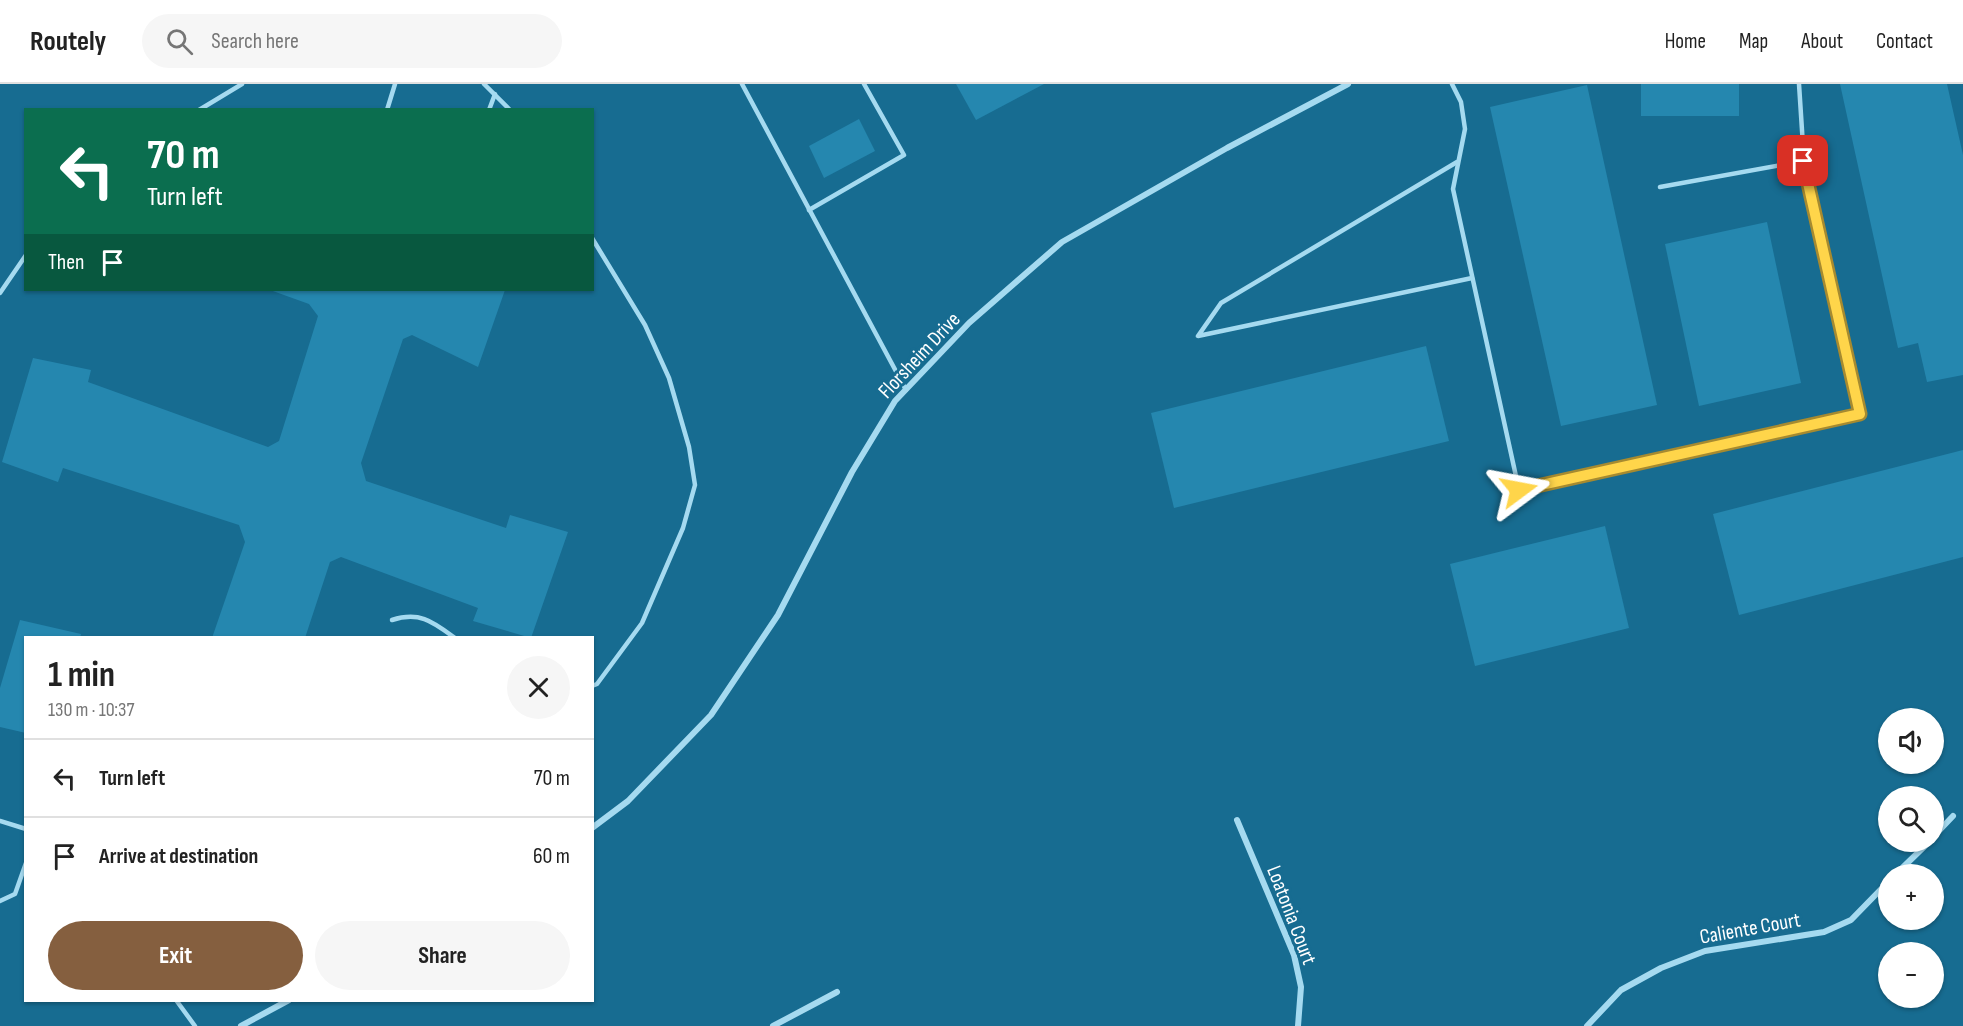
<!DOCTYPE html>
<meta charset="utf-8">
<style>
body{margin:0;font-family:"Sofia Sans Condensed",sans-serif;background:#f6f6f6;color:#222;height:100vh;display:flex;flex-direction:column;font-size:22px;white-space:nowrap}
*{box-sizing:border-box;margin:0}
p{font-size:20px;color:#767676}
.icon{flex:none;width:33px;height:33px;fill:none;stroke:currentColor;stroke-width:2;stroke-linecap:round;stroke-linejoin:round}
.map{position:relative;flex:1;overflow:hidden}
.drawer{position:absolute;left:24px;top:552px;width:570px;height:366px;display:flex;flex-direction:column;background:#fff;border-radius:0px;box-shadow:0 2px 4px #0004}
.drawer>*{flex:none}
.guide{position:absolute;left:24px;top:24px;width:570px;height:183px;border-radius:0px;box-shadow:0 2px 4px #0004;background:#0b6e4f;color:#fff;overflow:hidden}
.controls{position:absolute;left:1878px;top:624px;display:grid;gap:12px}
.controls a{display:grid;place-items:center;width:66px;height:66px;border-radius:50%;background:#fff;box-shadow:0 2px 4px #0004;font-size:30px}
.pin{position:absolute;display:grid;place-items:center;width:51px;height:51px;color:#fff;margin:-26px;border-radius:12px;box-shadow:0 3px 9px #0006}
.me{position:absolute;width:66px;margin:-33px;rotate:77deg;stroke-linejoin:round;filter:drop-shadow(0 0 4px #0008)}
.turn{display:flex;align-items:center;gap:21px;height:126px;padding:0 24px;font-size:27px}
.turn .icon{width:78px;height:78px;stroke-width:2.5}
.turn b{display:block;font-size:42px;line-height:51px}
.then{display:flex;align-items:center;height:57px;padding:0 24px;background:#0003;gap:12px;font-size:22px}
.round{display:grid;place-items:center;flex:none;width:63px;height:63px;border-radius:32px;background:#f6f6f6}
.summary{display:flex;align-items:center;justify-content:space-between;height:102px;padding:0 24px}
h1{font-size:36px;font-weight:700;line-height:45px}
.action{display:flex;gap:12px;margin-top:auto;padding:12px 24px}
.action a{flex:1;height:69px;border-radius:36px;background:#855f3f;color:#fff;font-size:24px;font-weight:700;line-height:69px;text-align:center}
.action a+a{background:#f6f6f6;color:#222}
ul{padding:0;list-style:none}
li{display:flex;align-items:center;gap:18px;height:78px;padding:0 24px;border-top:2px solid #e0e0e0}
li div{flex:1}
li b{display:block;font-size:22px}
li em{font-style:normal}
header{display:flex;align-items:center;gap:36px;box-sizing:border-box;height:84px;padding:0 30px;background:#fff;border-bottom:2px solid #e0e0e0}
header strong{font-size:28px}
nav{display:flex;gap:33px;margin-inline-start:auto;font-size:21px}
.search{width:420px;height:54px;background:#f6f6f6;display:flex;align-items:center;gap:15px;box-sizing:border-box;padding:0 21px;border-radius:33px;color:#767676;font-size:22px}
.map>svg:first-child{display:block}
.building{fill:#2587af}
.lines{fill:none;stroke-linecap:round;stroke-linejoin:round}
.lane{stroke:#a5daf0;stroke-width:4.5}
.street{stroke:#a5daf0;stroke-width:6}
.route-casing{stroke:#a68a30;stroke-width:15}
.route{stroke:#ffd54a;stroke-width:10}
.labels{text-anchor:middle;stroke-width:6;stroke-linejoin:round;paint-order:stroke}
.street-label{font-size:21px;fill:#fff;stroke:#176c91}
</style>
<header>
<strong>Routely</strong>
<div class="search"><svg class="icon" aria-label="search" viewBox="0 0 24 24"><circle cx="10" cy="10" r="6"/><path d="M15 15l6 6"/></svg>Search here</div>
<nav><a>Home</a><a>Map</a><a>About</a><a>Contact</a></nav>
</header>
<div class="map">
<svg width="1963" height="942" viewBox="0 0 1963 942">
<rect width="100%" height="100%" fill="#176c91"/>
<g class="building">
<path d="M956,0H1044L976,36Z"/>
<rect x="1641" y="0" width="98" height="32"/>
<path d="M1840,0H1947L1963,71V291L1927,298L1918,259L1898,264Z"/>
<path d="M1587,1L1657,321L1561,342L1490,23Z"/>
<path d="M859,35L875,67L824,94L809,62Z"/>
<path d="M1767,138L1801,299L1699,322L1665,160Z"/>
<path d="M270,206H505L478,283L412,251L403,255L361,379L366,397L506,444L510,431L568,448L531,554L473,537L478,524L341,473L330,478L305,554H212L245,458L239,441L63,384L58,398L2,378L33,274L91,286L88,298L268,363L279,357L318,232L309,220Z"/>
<path d="M1426,262L1449,357L1174,424L1151,329Z"/>
<path d="M1963,366V473L1739,531L1713,430Z"/>
<path d="M1605,442L1629,544L1475,582L1450,480Z"/>
<path d="M20,536L81,550L80,554H26V649L0,643V604Z"/>
</g>
<g class="lines">
<g class="lane">
<path d="M484,0L510,26"/>
<path d="M742,0L906,306"/>
<path d="M1452,0L1461,18L1465,45L1453,105L1519,406L1860,330L1804,77L1799,0"/>
<path d="M199,26L242,0"/>
<path d="M387,26L395,0"/>
<path d="M489,26L495,10"/>
<path d="M1457,78L1221,219L1198,252L1472,194"/>
<path d="M1660,103L1804,77"/>
<path d="M809,126L904,71L864,0"/>
<path d="M592,154L645,241L669,294L689,363L695,401L683,444L642,539L597,600L592,602"/>
<path d="M0,209L26,171"/>
<path d="M392,536C420,527 433,538 455,554"/>
<path d="M0,737L26,745"/>
<path d="M0,817L15,810L26,779"/>
<path d="M176,916L195,942"/>
</g>
<g class="street">
<path d="M1237,736L1294,871L1301,903L1298,942"/>
<path d="M592,744L628,717L711,631L778,531L852,388L895,317L969,239L1062,158L1227,64L1348,0"/>
<path d="M1934,752L1953,732"/>
<path d="M1896,790L1929,758"/>
<path d="M241,942L289,916"/>
<path d="M773,942L837,908"/>
<path d="M1587,942L1621,906L1661,884L1705,867L1824,848L1851,836L1888,798"/>
</g>
</g>
<g class="lines">
<g class="route-casing">
<path id="route" d="M1519,406L1860,330L1803,77"/>
</g>
<use href="#route" class="route"/>
</g>
<g class="labels">
<g class="street-label">
<text transform="translate(919 271) rotate(-47)" y="7">Florsheim Drive</text>
<text transform="translate(1292 831) rotate(69)" y="7">Loatonia Court</text>
<text transform="translate(1750 844) rotate(-10)" y="7">Caliente Court</text>
</g>
</g>
</svg>
<div class="controls">
<a><svg class="icon" aria-label="sound" viewBox="0 0 24 24"><path d="M4 9h4l5-4v14l-5-4H4zM17 9q2 3 0 6"/></svg></a>
<a><svg class="icon" aria-label="search" viewBox="0 0 24 24"><circle cx="10" cy="10" r="6"/><path d="M15 15l6 6"/></svg></a>
<a>+</a>
<a>−</a>
</div>
<div class="pin" style="left:1803px;top:77px;background:#d93025"><svg class="icon" aria-label="arrive" viewBox="0 0 24 24"><path d="M6 21V4h12l-3 4 3 4H6"/></svg></div>
<svg class="me" style="left:1519px;top:406px" viewBox="-20 -20 40 40"><path d="M0-17L14 15 0 8-14 15z" fill="#ffd54a" stroke="#fff" stroke-width="4"/></svg>
<div class="guide">
<div class="turn"><svg class="icon" aria-label="left" viewBox="0 0 24 24"><path d="M17 20v-9H6M10 6l-5 5 5 5"/></svg><div><b>70 m</b>Turn left</div></div>
<div class="then">Then<svg class="icon" aria-label="arrive" viewBox="0 0 24 24"><path d="M6 21V4h12l-3 4 3 4H6"/></svg></div>
</div>
<section class="drawer">
<div class="summary"><div><h1>1 min</h1><p>130 m · 10:37</p></div><a class="round"><svg class="icon" aria-label="close" viewBox="0 0 24 24"><path d="M6 6l12 12M18 6L6 18"/></svg></a></div>
<ul>
<li><svg class="icon" aria-label="left" viewBox="0 0 24 24"><path d="M17 20v-9H6M10 6l-5 5 5 5"/></svg><div><b>Turn left</b></div><em>70 m</em></li>
<li><svg class="icon" aria-label="arrive" viewBox="0 0 24 24"><path d="M6 21V4h12l-3 4 3 4H6"/></svg><div><b>Arrive at destination</b></div><em>60 m</em></li>
</ul>
<div class="action"><a>Exit</a><a>Share</a></div>
</section>
</div>
